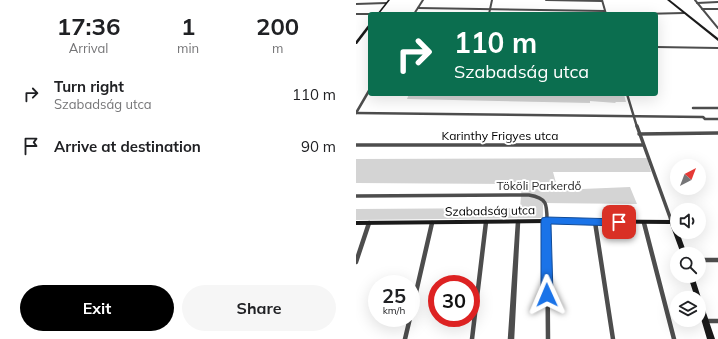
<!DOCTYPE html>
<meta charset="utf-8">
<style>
body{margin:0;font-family:Mulish,sans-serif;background:#f6f6f6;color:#202124;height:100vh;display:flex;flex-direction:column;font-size:15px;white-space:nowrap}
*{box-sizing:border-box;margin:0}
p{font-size:13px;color:#757577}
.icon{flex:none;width:22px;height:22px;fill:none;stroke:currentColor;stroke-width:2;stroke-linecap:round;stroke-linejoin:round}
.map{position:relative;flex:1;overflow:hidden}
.side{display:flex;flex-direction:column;background:#fff;width:356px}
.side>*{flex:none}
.hud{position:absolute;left:12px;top:12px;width:290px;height:84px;border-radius:4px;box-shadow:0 4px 16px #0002;background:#0b6e4f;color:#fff;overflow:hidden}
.needle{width:26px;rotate:42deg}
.fabs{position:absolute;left:314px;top:159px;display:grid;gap:8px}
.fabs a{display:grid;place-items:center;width:36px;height:36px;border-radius:50%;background:#fff;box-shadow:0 4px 16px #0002;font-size:20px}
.speed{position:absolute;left:12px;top:275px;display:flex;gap:8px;font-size:20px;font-weight:700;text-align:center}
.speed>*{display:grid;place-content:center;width:52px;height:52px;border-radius:50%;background:#fff;box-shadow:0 4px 16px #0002;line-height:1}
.speed small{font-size:10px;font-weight:400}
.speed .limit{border:6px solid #d22;background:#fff;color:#111}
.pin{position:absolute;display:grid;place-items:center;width:34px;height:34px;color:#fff;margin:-17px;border-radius:8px;box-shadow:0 2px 6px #0006}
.me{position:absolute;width:44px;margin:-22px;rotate:359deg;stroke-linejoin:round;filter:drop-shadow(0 0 3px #0008)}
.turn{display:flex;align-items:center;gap:14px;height:84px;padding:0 20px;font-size:18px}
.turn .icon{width:52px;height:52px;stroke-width:2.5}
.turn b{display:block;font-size:28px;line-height:34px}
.eta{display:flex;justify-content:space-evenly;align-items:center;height:68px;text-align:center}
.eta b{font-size:24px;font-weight:700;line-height:28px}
.action{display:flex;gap:8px;margin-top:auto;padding:8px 20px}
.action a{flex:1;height:46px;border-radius:24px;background:#000;color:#fff;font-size:16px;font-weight:700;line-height:46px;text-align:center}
.action a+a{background:#f6f6f6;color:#202124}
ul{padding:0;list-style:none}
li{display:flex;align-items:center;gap:12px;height:52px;padding:0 20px}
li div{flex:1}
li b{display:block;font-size:15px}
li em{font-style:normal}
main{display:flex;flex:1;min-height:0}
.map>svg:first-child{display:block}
.green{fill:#d4d4d4}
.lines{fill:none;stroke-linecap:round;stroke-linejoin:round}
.street-far3{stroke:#4d4d4d;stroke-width:2}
.street-far2{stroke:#4d4d4d;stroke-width:2.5}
.street-far1{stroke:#4d4d4d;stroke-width:3.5}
.street{stroke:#4d4d4d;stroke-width:4.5}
.secondary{fill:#1a1a1a;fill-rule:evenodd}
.route{fill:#1a73e8;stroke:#114b97}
.labels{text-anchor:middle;stroke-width:4;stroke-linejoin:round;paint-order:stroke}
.street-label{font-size:12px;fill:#000;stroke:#fff}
.park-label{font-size:12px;fill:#2b2b2b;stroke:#fff}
</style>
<main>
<section class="side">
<div class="eta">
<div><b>17:36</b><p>Arrival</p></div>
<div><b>1</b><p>min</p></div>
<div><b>200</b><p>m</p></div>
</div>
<ul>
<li><svg class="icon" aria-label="right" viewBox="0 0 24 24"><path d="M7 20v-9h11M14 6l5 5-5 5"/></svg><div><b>Turn right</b><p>Szabadság utca</p></div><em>110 m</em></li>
<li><svg class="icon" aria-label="arrive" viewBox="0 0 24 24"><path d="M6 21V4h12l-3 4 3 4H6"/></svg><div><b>Arrive at destination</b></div><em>90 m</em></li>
</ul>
<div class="action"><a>Exit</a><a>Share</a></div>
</section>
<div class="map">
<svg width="362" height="339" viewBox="0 0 362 339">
<rect width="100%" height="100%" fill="#fff"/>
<g class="green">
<path d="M53,94H268L270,102H259L260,103L234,101V103L51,99Z"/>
<path d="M291,158L295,172H197L202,190L274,187L281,204L187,203V218L0,220V209L164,208L166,184L0,183V159Z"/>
</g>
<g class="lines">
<g class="street-far3">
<path d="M190,0L246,1"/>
<path d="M246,0L250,14"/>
<path d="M339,0L362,28"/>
<path d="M341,3L362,2"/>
<path d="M0,4L30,3"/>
<path d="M62,8L249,11"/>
<path d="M346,9H362"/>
<path d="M0,14H14"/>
<path d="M58,14L67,0"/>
<path d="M133,14L136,0"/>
<path d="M285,14L328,13"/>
<path d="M300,47L362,48"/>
</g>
<g class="street-far2">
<path d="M271,94L281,127"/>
<path d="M337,108H362"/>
<path d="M0,113L347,117L349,119H362"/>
<path d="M0,113L14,89"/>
</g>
<g class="street-far1">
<path d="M281,126L315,220"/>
<path d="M283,134L362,133"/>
<path d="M0,145H287"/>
<path d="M0,196L173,195C191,198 191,204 191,220"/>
</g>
<g class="street">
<path d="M191,219L192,339"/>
<path d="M315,219L316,222"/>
<path d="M239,222L257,339"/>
<path d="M288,223L318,339"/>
<path d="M343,260H362"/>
<path d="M0,262L13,223"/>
<path d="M55,314L76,223"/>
<path d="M349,321H362"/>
<path d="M49,339L54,318"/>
<path d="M116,339L130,222"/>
<path d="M154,339L162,222L156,339"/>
</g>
<g class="secondary">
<path d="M32,0H34L23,14H21Z"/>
<path d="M311,0H314L362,38V41Z"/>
<path d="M13,24H14V27L1,44H0V41Z"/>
<path d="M190,219L316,220L318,221C320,224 321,228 321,232H323L331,254H325L314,224L190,223L0,225V221Z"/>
<path d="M332,276H338L345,298V299L346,301L359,339H351L343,312V298H339Z"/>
</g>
</g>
<path class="route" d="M190,217L263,219L267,220L269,222L267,225L263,226L195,224L197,295L196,298L191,300L187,298L185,295V221L186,218Z"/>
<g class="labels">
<g class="street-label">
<text x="144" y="140">Karinthy Frigyes utca</text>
<text transform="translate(134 211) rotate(-1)" y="4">Szabadság utca</text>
</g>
<g class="park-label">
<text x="183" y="190">Tököli Parkerdő</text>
</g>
</g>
</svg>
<div class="fabs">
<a><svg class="needle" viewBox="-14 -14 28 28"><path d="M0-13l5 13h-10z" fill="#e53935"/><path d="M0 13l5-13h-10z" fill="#757577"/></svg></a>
<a><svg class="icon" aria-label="sound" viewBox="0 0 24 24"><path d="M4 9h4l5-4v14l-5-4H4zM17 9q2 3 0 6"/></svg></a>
<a><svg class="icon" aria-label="search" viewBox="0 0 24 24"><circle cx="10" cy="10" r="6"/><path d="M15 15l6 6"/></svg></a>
<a><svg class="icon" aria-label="layers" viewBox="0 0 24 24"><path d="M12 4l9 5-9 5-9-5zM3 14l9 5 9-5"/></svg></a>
</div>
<div class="speed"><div>25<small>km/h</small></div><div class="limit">30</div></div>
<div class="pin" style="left:263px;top:222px;background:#d93025"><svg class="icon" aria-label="arrive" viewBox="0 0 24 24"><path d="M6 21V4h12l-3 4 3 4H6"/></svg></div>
<svg class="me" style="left:191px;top:295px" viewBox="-20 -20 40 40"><path d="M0-17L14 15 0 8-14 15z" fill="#1a73e8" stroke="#fff" stroke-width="4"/></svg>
<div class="hud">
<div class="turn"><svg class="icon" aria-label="right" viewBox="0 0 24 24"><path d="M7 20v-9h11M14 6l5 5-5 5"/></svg><div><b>110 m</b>Szabadság utca</div></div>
</div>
</div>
</main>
